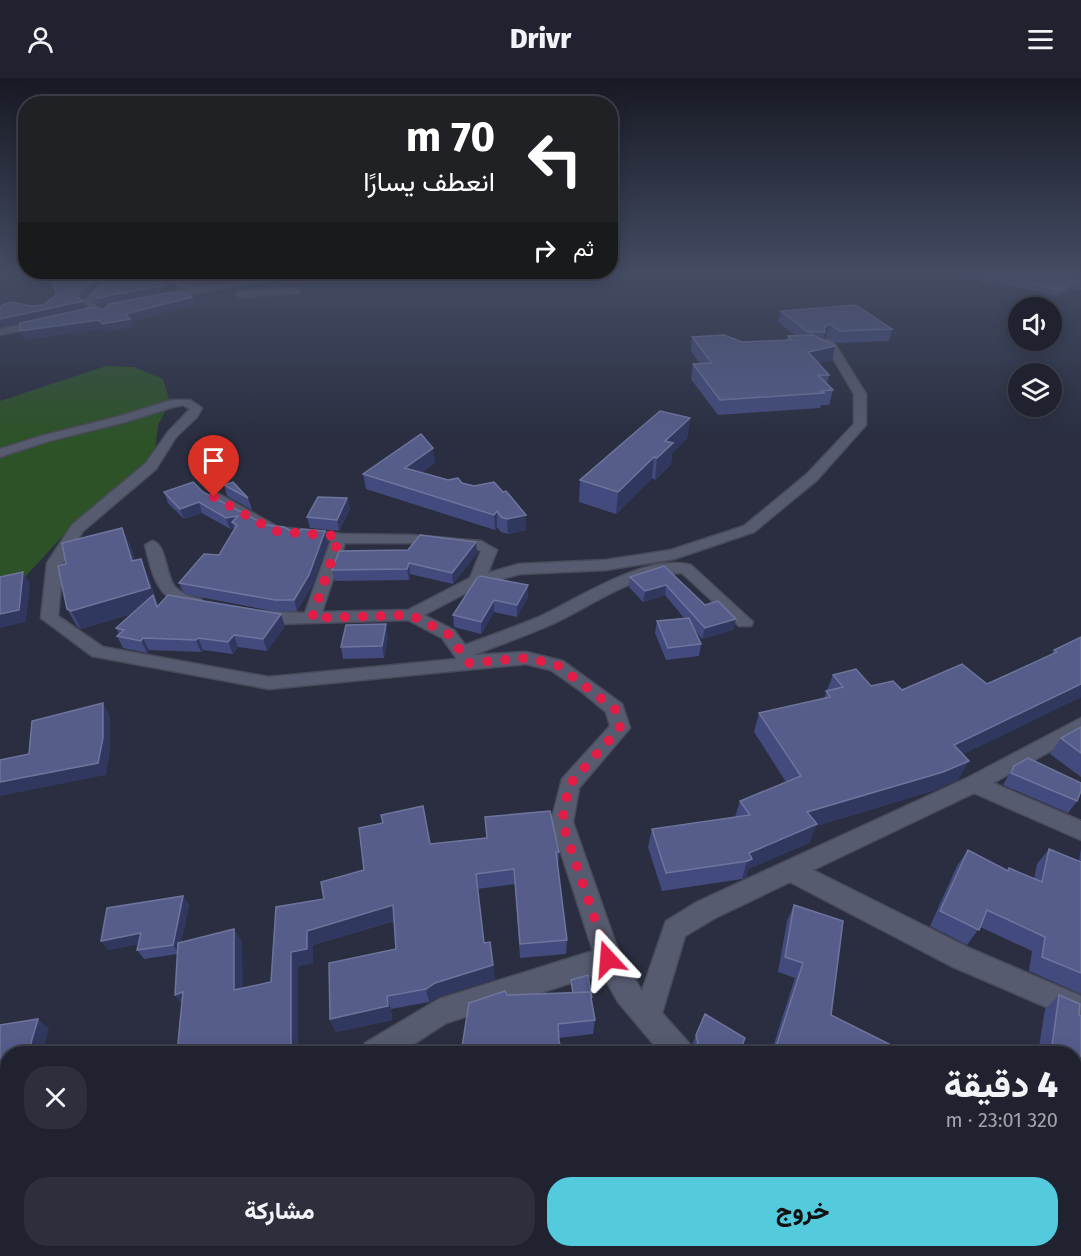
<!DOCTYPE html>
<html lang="ar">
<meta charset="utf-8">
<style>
body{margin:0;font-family:"Fira Sans",Vazirmatn,sans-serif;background:#2d2f3c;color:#f1f3f6;direction:rtl;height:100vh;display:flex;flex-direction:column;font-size:22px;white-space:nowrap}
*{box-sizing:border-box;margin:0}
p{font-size:20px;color:#a2a4ab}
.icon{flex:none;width:33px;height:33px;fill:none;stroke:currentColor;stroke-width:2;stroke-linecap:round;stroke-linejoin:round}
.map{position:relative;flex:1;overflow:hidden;direction:ltr}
.drawer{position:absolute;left:0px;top:968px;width:1082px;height:212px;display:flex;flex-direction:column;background:#202230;border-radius:24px 24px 0 0;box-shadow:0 3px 15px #0003,0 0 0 2px #3d3f4c;direction:rtl}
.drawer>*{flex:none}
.guide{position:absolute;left:18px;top:18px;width:600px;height:183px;border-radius:24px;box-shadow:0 3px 15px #0003,0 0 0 2px #3d3f4c;direction:rtl;background:#202124;color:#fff;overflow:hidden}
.tools{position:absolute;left:1008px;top:219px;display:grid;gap:12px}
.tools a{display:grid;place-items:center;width:54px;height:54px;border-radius:50%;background:#202230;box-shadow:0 3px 15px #0003,0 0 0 2px #3d3f4c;font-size:30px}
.pin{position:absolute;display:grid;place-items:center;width:51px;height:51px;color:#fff;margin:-62px -26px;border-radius:50% 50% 50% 0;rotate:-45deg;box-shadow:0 0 6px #0007}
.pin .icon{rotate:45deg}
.me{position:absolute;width:66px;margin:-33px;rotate:341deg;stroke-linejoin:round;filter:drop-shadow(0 0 4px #0008)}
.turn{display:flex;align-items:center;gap:21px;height:126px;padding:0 24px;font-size:27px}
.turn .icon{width:78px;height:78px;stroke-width:2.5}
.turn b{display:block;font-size:42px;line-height:51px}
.then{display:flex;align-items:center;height:57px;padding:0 24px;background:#0003;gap:12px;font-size:22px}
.round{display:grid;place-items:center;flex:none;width:63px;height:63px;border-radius:24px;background:#2d2f3c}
.headline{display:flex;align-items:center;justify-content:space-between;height:102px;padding:0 24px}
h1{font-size:36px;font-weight:800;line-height:45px}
.cta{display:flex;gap:12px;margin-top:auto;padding:12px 24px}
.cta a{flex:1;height:69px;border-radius:24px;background:#53cbdc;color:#111;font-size:24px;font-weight:800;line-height:69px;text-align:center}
.cta a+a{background:#2d2f3c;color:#f1f3f6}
header{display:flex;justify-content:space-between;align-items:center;height:78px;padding:0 24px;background:#202230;font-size:27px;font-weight:800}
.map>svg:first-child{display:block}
.green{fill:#2d5228}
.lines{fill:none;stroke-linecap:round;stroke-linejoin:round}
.street-casing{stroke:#494b5a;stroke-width:3}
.street{fill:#565b6f;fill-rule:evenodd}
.wall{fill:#434b7e}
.shaded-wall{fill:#31385f}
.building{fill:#565d8b;stroke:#6e759d;stroke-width:1.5}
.route{stroke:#e11d48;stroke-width:10;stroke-dasharray:0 18}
</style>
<header><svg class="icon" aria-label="menu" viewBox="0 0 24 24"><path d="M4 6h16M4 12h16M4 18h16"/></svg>Drivr<svg class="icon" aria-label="person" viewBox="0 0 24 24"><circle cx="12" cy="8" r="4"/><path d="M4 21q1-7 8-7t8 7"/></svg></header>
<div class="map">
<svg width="1081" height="1178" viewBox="0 0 1081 1178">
<rect width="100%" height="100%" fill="#2a2e40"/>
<path class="green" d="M106,288L134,289L163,301L170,324L158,347L154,383L73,447L0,526V323Z"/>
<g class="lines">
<g class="street-casing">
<g id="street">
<path d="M112,196H120L91,224L102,231L119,235C107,242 91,233 82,224Z"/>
<path d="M141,196L173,198L197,210L282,196H297L162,222L159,221V217L187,212L168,202Z"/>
<path d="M989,196H997L989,204H983L982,202Z"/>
<path d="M296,210L299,211V215L240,219L236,216L240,213Z"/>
<path d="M44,242L47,243V247L0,257V251Z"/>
<path d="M828,260L833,263L866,316V347L817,402L754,454L674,481L606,492L520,496L483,506L424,537L454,552L465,567C490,558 515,549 539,539C580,520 645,475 691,487L753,544L751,548H739L682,495C635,494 592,528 550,547C525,558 499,567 473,577L526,574L563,583L622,626L630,650L579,710L573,744L619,875L642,913L666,843L697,824L967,700L1081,640V656L993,705L1081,743V762L974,715L813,792L969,870L1081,918V944L951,888L790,804L715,840L685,858L662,935L689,965L693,975H661L618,924L602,895L446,945L400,975H361L365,965L439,921L593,873L551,744L562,701L610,648L606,634L582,614L551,592L526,586L269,611L92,578L41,540L47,485L72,447L146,385L168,354L190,331L183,327L173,329L125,344L49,363L0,379V371L41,358L117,339L172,322H190L202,330L197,339L176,359L156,391L83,453L63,485L58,538L103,569L269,599L457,581L442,560L408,542L278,546L254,541L252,537L254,533L305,535L331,462L270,456L207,419L214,415L219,416L278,449L342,456L410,457L481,463L497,472L488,495L519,486L606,482L671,472L744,448L807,396L854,346V316L823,263ZM345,465H410L477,471L481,473L470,500L408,532L322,534Z"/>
<path d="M152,463C167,466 165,497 175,509C182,516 191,519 201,521L203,525L201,529C194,530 189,529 182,526C155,518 151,490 145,467Z"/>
<path d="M112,1172H149L147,1178H110Z"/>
<path d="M547,1172H585L583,1178H545Z"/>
<path d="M989,1172H1031L1033,1178H991Z"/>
</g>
</g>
<use href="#street" class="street"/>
</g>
<g class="wall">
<path d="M65,196H110L81,221L86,230L0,249V228H31L43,227L56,216L70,199Z"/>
<path d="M168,196H269L194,205L173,196Z"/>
<path d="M353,196H396L360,201Z"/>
<path d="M962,196H986L981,200Z"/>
<path d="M1049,196H1081V201Z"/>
<path d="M995,197L1081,203V212L1073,211L1058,219L993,203Z"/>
<path d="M174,208L165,209L166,214L100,227L95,224L92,216Z"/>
<path d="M781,233L892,251L889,263L837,265L827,258L823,261V262L835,268L832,282L819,285L829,297L827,306L833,312L829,327H821L820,330L718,337L691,301L693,286H700L691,273L692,259L742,264L786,262L788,258L795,257L778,244Z"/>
<path d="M690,340L687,360L672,375L671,386L655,402L652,400L616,436L579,424L580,402Z"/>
<path d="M435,385L421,395L448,402L462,405L503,414L526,437V452L508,456L501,454L497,449L495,452L366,411L363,396Z"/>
<path d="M224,407L248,420L252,432L227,418Z"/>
<path d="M164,414H203L266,447L298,457L328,464L312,508L297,533L278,534L184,516L179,505L219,477L235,451L234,450L230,451L202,435L184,441L168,425Z"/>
<path d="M347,420L350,431L339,453L310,450L307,439Z"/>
<path d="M122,450L130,467L135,483L148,498L158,528L285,548L267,573L238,569L233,576L203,572L201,574L149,572L147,575L123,570L117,558L119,556L116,550L131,536L81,551L77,548L67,531L66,486Z"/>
<path d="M477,475L453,506L410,496L409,502L335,503L332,492Z"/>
<path d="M664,488L705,527L736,541L733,552L702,561L695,552L701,566L699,578L666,582L655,555L657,543L684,540L665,517L643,524L629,509L630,499Z"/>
<path d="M477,500L528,519L517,539L494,534L481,556L454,549L453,537Z"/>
<path d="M388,558L384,580L343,581L341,569Z"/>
<path d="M1081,559V619L963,676L958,702L932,713L816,748L809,765L748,791L746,799L742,801L662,813L648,769L652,751L735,739L740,723L786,704L754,654L759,635L824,620L833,597L871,608L902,612L987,606L1051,577L1054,572Z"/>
<path d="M1081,649V699L1050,676L1061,660Z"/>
<path d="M1014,688L1077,723L1068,735L1003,707Z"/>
<path d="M430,766L559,774L558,789L567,862L566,876L520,880L515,806L477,811L484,865L495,901L438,919L429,924L391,931L392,942L336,954L330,941L396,871L394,843L313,867V885L298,888V975L182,926L175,917L177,876L144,881L137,872L138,866L108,872L183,818L189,827L181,864L234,851L242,865V910L271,904L324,821L364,792Z"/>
<path d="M1081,770V916L1029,893L1032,873L980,849L967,867L930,848L957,788L968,772L1007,793L1009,790L1034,801L1037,786L1049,771L1079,783Z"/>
<path d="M794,827L831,937L907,975H771L795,900L778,894L787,843Z"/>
<path d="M571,902L595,942L593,956L559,960L507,917L572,915Z"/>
<path d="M1059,917L1081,938V1037L1074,1034V975H1038L1045,931Z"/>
<path d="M0,947L49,951L8,975V1026L0,1028Z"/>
<path d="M696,957L739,975H692L693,971L692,967Z"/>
<path d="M1074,1049L1081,1053V1178L1070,1172H1074Z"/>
<path d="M618,1172H984L994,1178H615Z"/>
</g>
<g class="shaded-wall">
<path d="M100,196H110L80,222L83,223L86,230L0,249V241L78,219V215Z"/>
<path d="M217,196H269L194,205L192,199Z"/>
<path d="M360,196H396L360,201Z"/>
<path d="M172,201L174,208L165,209L166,214L100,227L98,220L155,203Z"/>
<path d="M1076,204L1073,211L1058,219L1061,213Z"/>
<path d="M192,219L195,227L131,244L133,249L105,254L102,246L126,236Z"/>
<path d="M99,242L102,251L24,262L20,253Z"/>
<path d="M830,246L827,258L823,261L825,254L824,250Z"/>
<path d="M835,268L832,282L805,288L808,274Z"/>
<path d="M690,340L687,360L672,375L671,386L655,402L657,380L665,363Z"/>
<path d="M433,370L435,385L407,405L405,390Z"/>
<path d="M654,379L652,400L616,436L618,414Z"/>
<path d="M347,420L350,431L339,453L337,442Z"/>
<path d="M199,424L202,435L184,441L180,431Z"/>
<path d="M497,433V449L495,452L494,437Z"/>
<path d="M526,437V452L508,456L507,441Z"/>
<path d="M238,438L237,447L232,444L234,450L230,451L226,440Z"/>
<path d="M122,450L130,467L140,501L132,483Z"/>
<path d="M325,453L328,464L312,508L297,533L294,522Z"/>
<path d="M476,464L477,475L453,506L452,495Z"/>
<path d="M141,481L148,498L162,541L157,528L81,551L71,533Z"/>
<path d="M409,485L410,496L409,502L407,491Z"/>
<path d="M23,494L30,506L26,544L0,550V536Z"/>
<path d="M528,507V519L517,539V527Z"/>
<path d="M666,507L665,517L643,524L645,513Z"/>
<path d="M494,522V534L481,556V544Z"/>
<path d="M281,536L285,548L267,573L263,561Z"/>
<path d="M736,541L733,552L702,561L705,550Z"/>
<path d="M386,546L388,558L384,580L382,568Z"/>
<path d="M234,557L238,569L233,576L228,564Z"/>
<path d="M143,560L149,572L147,575L141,563Z"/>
<path d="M198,560L203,572L201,574L196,562Z"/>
<path d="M1081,606V619L943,686L954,667Z"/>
<path d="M103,625L110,638V672L106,697L0,718V704Z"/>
<path d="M969,683L958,702L932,713L816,748L809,765L748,791L746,799L742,801L749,775L807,734Z"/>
<path d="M183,818L189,827L179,876L173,867Z"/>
<path d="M393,827L396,842L313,867V885L298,888V975H290L291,874L307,853Z"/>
<path d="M234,851L242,865L243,926L234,912Z"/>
<path d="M141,855L148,864L108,872L101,863Z"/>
<path d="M493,887L495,901L438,919L429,924L426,911L435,905Z"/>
<path d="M183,914L185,930L175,917Z"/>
<path d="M387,918L391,931L392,942L336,954L330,941Z"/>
<path d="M38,941L49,951L42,975H28Z"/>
<path d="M0,1108L6,1111L0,1149Z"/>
<path d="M16,1172H38L37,1178H15Z"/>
<path d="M414,1172H427L419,1176V1178H413Z"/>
</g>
<g class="building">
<path d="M73,196H100L78,215V219L83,223L0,241V228L11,224L31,228L43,227L57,216L51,202L77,198Z"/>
<path d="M114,196H151L172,201L155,203L164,207L98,220L92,216Z"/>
<path d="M185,196H217L192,199Z"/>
<path d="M997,196H1045L1081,203V205L1076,204L1061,213L995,197Z"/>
<path d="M179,213L192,219L126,236L130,241L102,246L99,242L20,253V245L94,229L103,232L109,226Z"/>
<path d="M856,227L892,251L840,253L830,246L824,250L825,254H808L781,233Z"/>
<path d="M724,257L742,264L792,262L788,258L813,257L835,268L808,274L829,297H818L833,312L821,313L824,315L720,322L693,286L712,285L692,259Z"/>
<path d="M660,333L690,340L665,363L673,365L657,380L654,379L618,414L580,402Z"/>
<path d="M421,356L433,370L405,390L448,402L458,400L462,405L474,408L494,404L503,414L506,413L526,437L507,441L501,439L497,433L494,437L363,396Z"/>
<path d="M193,404L203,414L266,447L284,449L298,457L301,451L325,453L309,497L294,522H275L179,505L204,476L219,477L237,447L232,444L238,438L226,440L199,424L180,431L164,414Z"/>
<path d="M233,404L248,420L224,407Z"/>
<path d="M318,419L347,420L337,442L307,439Z"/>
<path d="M122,450L132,483L141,481L150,510L71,533L67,531L58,488L66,486L62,465Z"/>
<path d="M420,457L476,464L452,495L409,485L407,491L332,492L339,473L408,472Z"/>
<path d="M664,488L705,527L718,523L736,541L705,550L666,507L645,513L630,499Z"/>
<path d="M23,494L19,532L0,536V499Z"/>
<path d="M480,498L528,507L517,527L494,522L481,544L453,537L477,500Z"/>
<path d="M153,517L157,529L168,517L281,536L263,561L234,557L228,564L198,560L196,562L143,560L141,563L117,558L124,552L116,550Z"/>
<path d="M689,540L701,566L668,570L657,543Z"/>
<path d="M386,546L382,568L341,569L346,547Z"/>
<path d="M1081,559V606L954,667L969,683L943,694L807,734L817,746L749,775L752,781L748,783L666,795L652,751L750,737L740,723L801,698L759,635L830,619L826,613L843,609L833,597L856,591L871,608L893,603L902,612L962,586L987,606L1057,574L1054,572Z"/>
<path d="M103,625V660L98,685L0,704V682L29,676L32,643Z"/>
<path d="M1081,649V675L1061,660Z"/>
<path d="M1028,680L1081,705V713L1077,723L1011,695L1014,688Z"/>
<path d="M423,728L430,766L487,760L485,739L550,733L559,774H556L567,862L520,866L514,791L476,796L484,865L490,864L493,887L435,905L426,911L387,918L388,928L330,941L329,885L396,871L393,827L307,853V871L291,874V975H177L183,914L175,917L178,865L234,851V912L271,904L276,829L324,821L321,804L364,792L359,750L383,745L381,737Z"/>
<path d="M1049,771L1081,784V895L1042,879L1045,859L987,832L979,852L940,833L968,772L1008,793L1009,790L1042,804Z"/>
<path d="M183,818L173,867L137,872L141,855L101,863L107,830Z"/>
<path d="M794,827L843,843L831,937L907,975H774L803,885L785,879Z"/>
<path d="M588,897L592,920L590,914L573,915L571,902Z"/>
<path d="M505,913L507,917L590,914L595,942L558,946L559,963L562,975H461L469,925Z"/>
<path d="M1059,917L1080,926L1079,937L1081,938V1017L1074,1013V975H1051Z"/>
<path d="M705,936L745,960L739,975H707L695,967L698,966L696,957Z"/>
<path d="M38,941L28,975H8V1015L0,1016V947Z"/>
<path d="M384,969L445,975H383Z"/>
<path d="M660,969L661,975H611L612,973Z"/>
<path d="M1074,1049L1081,1053V1157L1074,1153Z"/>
<path d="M8,1149V1172H16L15,1178H0V1151Z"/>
<path d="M341,1172H414L413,1178H340Z"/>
<path d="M618,1172H938L937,1178H615Z"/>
<path d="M944,1172H984L994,1178H940Z"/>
</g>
<linearGradient id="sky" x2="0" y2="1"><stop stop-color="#171923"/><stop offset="0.54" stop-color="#444c64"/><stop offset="1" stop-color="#444c64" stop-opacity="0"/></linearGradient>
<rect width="1081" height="360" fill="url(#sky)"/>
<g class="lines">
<path class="route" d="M214,419L274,453L336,458L339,460L312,540L411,537L448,556L469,585L526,580L557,587L615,631L620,650L569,707L562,744L608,881"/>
</g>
</svg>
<div class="tools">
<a><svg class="icon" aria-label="sound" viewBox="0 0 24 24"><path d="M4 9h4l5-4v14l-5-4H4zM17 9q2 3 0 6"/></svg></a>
<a><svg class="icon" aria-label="layers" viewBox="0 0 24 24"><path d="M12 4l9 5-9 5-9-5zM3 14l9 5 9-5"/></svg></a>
</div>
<div class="pin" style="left:214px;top:419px;background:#d93025"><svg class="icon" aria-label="arrive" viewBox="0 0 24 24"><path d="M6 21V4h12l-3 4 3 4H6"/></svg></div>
<svg class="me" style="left:608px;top:881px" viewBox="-20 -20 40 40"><path d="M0-17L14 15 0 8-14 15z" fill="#e11d48" stroke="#fff" stroke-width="4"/></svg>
<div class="guide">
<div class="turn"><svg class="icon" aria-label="left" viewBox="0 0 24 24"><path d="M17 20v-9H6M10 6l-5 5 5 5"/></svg><div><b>70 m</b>انعطف يسارًا</div></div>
<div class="then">ثم<svg class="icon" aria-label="right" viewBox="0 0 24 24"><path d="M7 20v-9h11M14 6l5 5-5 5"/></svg></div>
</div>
<section class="drawer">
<div class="headline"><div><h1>4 دقيقة</h1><p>320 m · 23:01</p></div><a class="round"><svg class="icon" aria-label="close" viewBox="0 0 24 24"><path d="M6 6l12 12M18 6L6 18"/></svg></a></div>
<div class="cta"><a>خروج</a><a>مشاركة</a></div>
</section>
</div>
